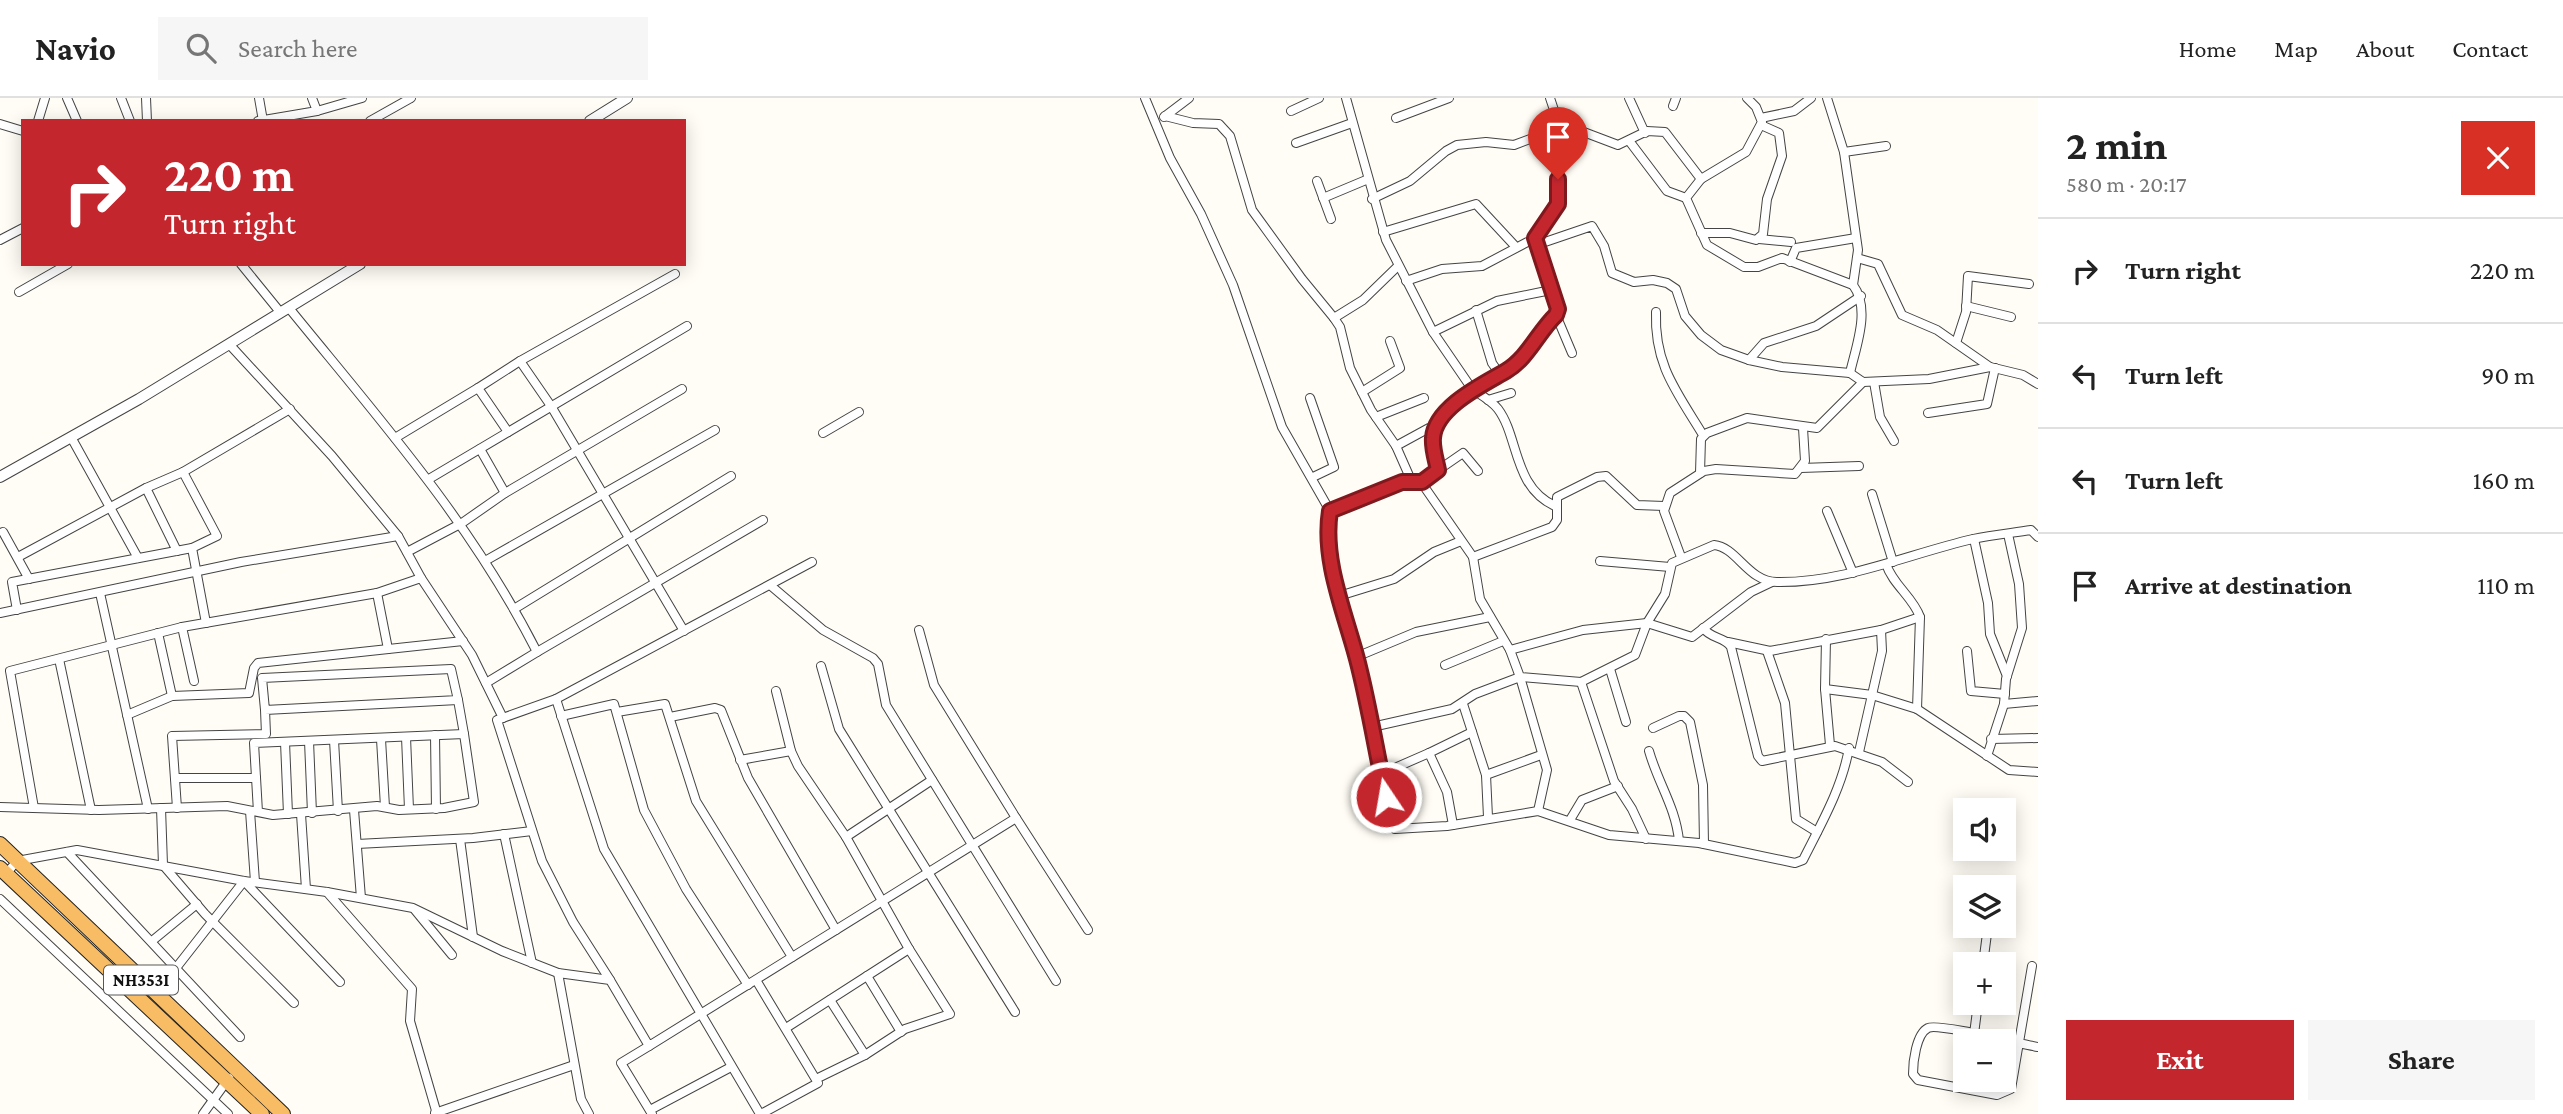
<!DOCTYPE html>
<meta charset="utf-8">
<style>
body{margin:0;font-family:"Crimson Pro",serif;background:#f6f6f6;color:#222;height:100vh;display:flex;flex-direction:column;font-size:26px;white-space:nowrap}
*{box-sizing:border-box;margin:0}
p{font-size:23px;color:#767676}
.icon{flex:none;width:38px;height:38px;fill:none;stroke:currentColor;stroke-width:2;stroke-linecap:round;stroke-linejoin:round}
.map{position:relative;flex:1;overflow:hidden}
.details{display:flex;flex-direction:column;background:#fff;width:525px}
.details>*{flex:none}
.banner{position:absolute;left:21px;top:21px;width:665px;height:147px;border-radius:0px;box-shadow:0 4px 18px #0003;background:#c4262e;color:#fff;overflow:hidden}
.tools{position:absolute;left:1953px;top:700px;display:grid;gap:14px}
.tools a{display:grid;place-items:center;width:63px;height:63px;border-radius:0px;background:#fff;box-shadow:0 4px 18px #0003;font-size:35px}
.pin{position:absolute;display:grid;place-items:center;width:60px;height:60px;color:#fff;margin:-72px -30px;border-radius:50% 50% 50% 0;rotate:-45deg;box-shadow:0 0 7px #0007}
.pin .icon{rotate:45deg}
.me{position:absolute;width:77px;margin:-38px;rotate:348deg;stroke-linejoin:round;filter:drop-shadow(0 0 5px #0008)}
.turn{display:flex;align-items:center;gap:24px;height:147px;padding:0 28px;font-size:32px}
.turn .icon{width:91px;height:91px;stroke-width:2.5}
.turn b{display:block;font-size:49px;line-height:60px}
.round{display:grid;place-items:center;flex:none;width:74px;height:74px;border-radius:0px;background:#f6f6f6}
.headline{display:flex;align-items:center;justify-content:space-between;height:119px;padding:0 28px}
h1{font-size:42px;font-weight:700;line-height:52px}
.action{display:flex;gap:14px;margin-top:auto;padding:14px 28px}
.action a{flex:1;height:80px;border-radius:0px;background:#c4262e;color:#fff;font-size:28px;font-weight:700;line-height:80px;text-align:center}
.action a+a{background:#f6f6f6;color:#222}
ul{padding:0;list-style:none}
li{display:flex;align-items:center;gap:21px;height:105px;padding:0 28px;border-top:2px solid #e0e0e0}
li div{flex:1}
li b{display:block;font-size:26px}
li em{font-style:normal}
header{display:flex;align-items:center;gap:42px;box-sizing:border-box;height:98px;padding:0 35px;background:#fff;border-bottom:2px solid #e0e0e0}
header strong{font-size:33px}
nav{display:flex;gap:38px;margin-inline-start:auto;font-size:24px}
.search{width:490px;height:63px;background:#f6f6f6;display:flex;align-items:center;gap:18px;box-sizing:border-box;padding:0 24px;border-radius:0px;color:#767676;font-size:26px}
main{display:flex;flex:1;min-height:0}
.map>svg:first-child{display:block}
.lines{fill:none;stroke-linecap:round;stroke-linejoin:round}
.minor-casing{stroke:#444;stroke-width:10}
.tertiary-casing{stroke:#444;stroke-width:12}
.trunk-casing{stroke:#222;stroke-width:16}
.minor{stroke:#fff;stroke-width:8}
.tertiary{stroke:#fff;stroke-width:10}
.trunk{stroke:#f7bc64;stroke-width:14}
.route-casing{stroke:#7f191e;stroke-width:18}
.route{stroke:#c4262e;stroke-width:12}
.labels{text-anchor:middle;stroke-width:7;stroke-linejoin:round;paint-order:stroke}
.shield{fill:#fff;stroke:#585858;stroke-width:2}
.shield-label{font-size:18px;font-weight:bold;fill:#111}
</style>
<header>
<strong>Navio</strong>
<div class="search"><svg class="icon" aria-label="search" viewBox="0 0 24 24"><circle cx="10" cy="10" r="6"/><path d="M15 15l6 6"/></svg>Search here</div>
<nav><a>Home</a><a>Map</a><a>About</a><a>Contact</a></nav>
</header>
<main>
<div class="map">
<svg width="2038" height="1016" viewBox="0 0 2038 1016">
<rect width="100%" height="100%" fill="#fffdf5"/>
<g class="lines">
<g class="minor-casing">
<g id="minor">
<path d="M67,0L77,23"/>
<path d="M121,0L130,23"/>
<path d="M146,0L147,23"/>
<path d="M259,0L263,23"/>
<path d="M1145,0L1170,60L1201,116L1233,187L1282,329L1330,413L1327,430L1339,498L1356,559L1395,731L1447,728L1538,713L1609,737L1699,745L1795,765L1803,762C1821,726 1842,690 1849,650"/>
<path d="M1346,0L1386,142L1433,234L1472,291C1438,321 1429,325 1438,372"/>
<path d="M1550,0L1555,15L1554,32L1581,33L1618,47L1647,33L1665,34L1701,81L1686,100L1707,147L1744,169H1758L1782,160L1853,187"/>
<path d="M1629,0L1645,35"/>
<path d="M1827,0L1844,54L1858,152L1853,187C1871,211 1856,248 1850,275"/>
<path d="M1673,8L1676,0"/>
<path d="M317,13L362,0"/>
<path d="M1291,13L1319,0"/>
<path d="M1165,18L1193,25L1219,26L1230,38L1252,112L1302,181L1334,220L1340,229L1350,270L1371,312L1396,348L1411,382"/>
<path d="M1164,19L1189,0"/>
<path d="M1396,20L1449,0"/>
<path d="M1761,20L1794,13L1811,0"/>
<path d="M38,23L45,0"/>
<path d="M258,23L317,13L312,0"/>
<path d="M370,23L411,0"/>
<path d="M0,26L23,33"/>
<path d="M1630,44L1667,93L1686,100"/>
<path d="M1296,45L1352,25"/>
<path d="M1844,54L1886,48"/>
<path d="M1701,81L1746,54L1762,24L1756,9L1747,0"/>
<path d="M1317,83L1331,121"/>
<path d="M1323,100L1366,82"/>
<path d="M1372,101L1410,83L1446,53L1457,47L1486,44L1514,47L1554,32L1557,36L1558,106L1535,140L1482,168L1442,171L1406,183"/>
<path d="M1383,134L1476,106L1515,148"/>
<path d="M1701,135H1730L1756,142L1763,136L1767,101L1782,58L1779,35L1761,27"/>
<path d="M1535,140L1545,144L1592,128L1604,148L1612,175L1634,184L1653,182L1667,185L1676,191L1685,218L1701,237L1721,252L1749,262L1782,269L1850,275L1863,284L1929,281L1990,269L2023,277L2038,286"/>
<path d="M1759,141L1791,144"/>
<path d="M0,142L23,130"/>
<path d="M1857,160L1878,166L1902,217L1937,232L1990,269"/>
<path d="M1790,164L1796,150L1856,140"/>
<path d="M241,166L280,214"/>
<path d="M675,176L520,263L551,308L684,533"/>
<path d="M19,194L68,166"/>
<path d="M1966,208L2011,219"/>
<path d="M289,210C380,322 471,424 537,554L486,585"/>
<path d="M1476,212L1492,265L1499,275C1518,270 1546,231 1557,214L1535,140"/>
<path d="M1656,214C1654,267 1677,294 1703,337"/>
<path d="M1556,217L1572,255"/>
<path d="M1334,220L1363,202L1398,168"/>
<path d="M1433,234L1497,203L1551,192"/>
<path d="M1956,245L1966,214L1968,178L2029,186"/>
<path d="M229,246L332,358L398,438"/>
<path d="M1749,262L1764,245L1816,228L1861,198"/>
<path d="M1499,275L1472,291C1481,297 1492,303 1498,311C1519,339 1513,389 1555,408"/>
<path d="M1874,284L1880,319L1894,343"/>
<path d="M1362,294L1400,270L1390,243"/>
<path d="M1310,300L1334,369L1313,379"/>
<path d="M1488,302L1511,295"/>
<path d="M1928,315L1987,306L1995,270"/>
<path d="M1376,319L1424,300"/>
<path d="M508,334L478,290L520,263"/>
<path d="M823,335L859,314"/>
<path d="M71,339L138,460"/>
<path d="M395,340L478,290"/>
<path d="M1396,348L1429,330"/>
<path d="M480,351L505,395"/>
<path d="M1801,370L1859,368"/>
<path d="M183,374L290,311"/>
<path d="M1700,375L1701,341L1707,335L1747,320L1817,330L1863,284"/>
<path d="M429,381L687,228"/>
<path d="M1421,384L1463,355L1478,373"/>
<path d="M1872,396L1893,464"/>
<path d="M1330,413L1402,384H1421L1473,459L1480,501L1510,552L1520,579L1581,584L1635,557L1647,525L1665,496L1672,465L1714,447C1737,449 1748,484 1777,484C1845,485 1908,456 1973,441C1992,437 2012,435 2031,432L2038,439"/>
<path d="M1827,413L1853,475"/>
<path d="M3,434L29,481"/>
<path d="M1974,441L1988,505L1990,536L2007,578"/>
<path d="M177,453L146,390L183,374L217,438L192,450L206,525"/>
<path d="M407,454L462,425L505,395L682,291"/>
<path d="M18,459L146,390"/>
<path d="M1473,459L1552,429L1557,422V399L1597,379L1606,378L1637,407L1664,408"/>
<path d="M1681,459L1664,413L1670,395L1704,373L1716,371L1795,376L1805,363L1803,330"/>
<path d="M485,463L715,332"/>
<path d="M1600,463L1670,469"/>
<path d="M1886,466C1893,487 1913,499 1920,519L1917,611"/>
<path d="M770,487L823,532L873,560L878,566L886,607L1056,883"/>
<path d="M100,495L148,711"/>
<path d="M377,495L388,551"/>
<path d="M1339,498L1394,481L1434,454L1461,443"/>
<path d="M514,511L731,378"/>
<path d="M17,512L12,484L192,450"/>
<path d="M0,515L241,464L398,438L421,480"/>
<path d="M182,529L194,583"/>
<path d="M1703,530C1711,541 1725,539 1731,549L1758,658L1762,663L1835,648L1882,664L1908,684"/>
<path d="M158,535L172,598"/>
<path d="M1826,541L1825,591L1830,647"/>
<path d="M1728,544L1770,553L1881,532L1920,519"/>
<path d="M1510,552L1583,532L1647,525L1692,539L1751,494L1772,484"/>
<path d="M1767,553L1785,605L1796,721L1817,734"/>
<path d="M1967,553L1971,593L2005,596"/>
<path d="M537,554L763,422"/>
<path d="M1356,559L1416,534L1490,519"/>
<path d="M59,561L91,712"/>
<path d="M1445,567L1503,543"/>
<path d="M821,568L839,631L1015,914"/>
<path d="M1610,571L1626,624"/>
<path d="M1581,584L1614,683L1632,711L1646,741"/>
<path d="M1825,591L1872,597L1917,611L2009,672L2038,674"/>
<path d="M776,593L791,653L798,668L846,739L909,851L950,916L905,931L865,957L818,980"/>
<path d="M556,601L812,464"/>
<path d="M458,602L464,636"/>
<path d="M1463,606L1486,677L1488,719"/>
<path d="M2004,606L2038,603"/>
<path d="M617,614L665,606L696,703L792,859"/>
<path d="M127,617L172,598L249,595L254,570L258,565L463,543"/>
<path d="M561,618L614,606L644,712L686,791L748,887"/>
<path d="M670,619L715,610L721,612L748,680L836,832"/>
<path d="M1372,629L1452,611L1475,596L1520,579L1547,672L1538,713"/>
<path d="M1653,630L1679,618H1684L1690,624L1703,687L1704,746"/>
<path d="M435,637L436,711"/>
<path d="M406,639L409,711"/>
<path d="M381,641L385,709"/>
<path d="M1991,641L2038,640"/>
<path d="M334,642L338,713"/>
<path d="M309,643L312,715"/>
<path d="M285,644L288,716"/>
<path d="M1649,653C1658,685 1676,710 1679,743"/>
<path d="M1859,654L1882,553L1881,532"/>
<path d="M1429,655L1472,634"/>
<path d="M1987,658L2004,606L2006,581L2022,530L2019,486L2008,436"/>
<path d="M740,662L791,653"/>
<path d="M1381,676L1429,655L1447,694L1453,727"/>
<path d="M1486,677L1541,657"/>
<path d="M175,680H256"/>
<path d="M0,709L99,712L227,708L273,717L377,708L399,712L444,710L474,704L464,636L254,645L258,714"/>
<path d="M34,710L10,573L182,529L377,495L421,480L472,557L503,620"/>
<path d="M161,710L163,767L205,816L294,905"/>
<path d="M177,710L172,638L266,636L265,612L458,602L451,571L262,580L265,612"/>
<path d="M354,712L361,800"/>
<path d="M250,713L255,784"/>
<path d="M301,716L306,791"/>
<path d="M1016,720L1088,832"/>
<path d="M1570,722L1582,702L1618,688"/>
<path d="M504,736L532,865"/>
<path d="M846,739L932,682"/>
<path d="M460,741L473,839"/>
<path d="M357,746L473,740L532,733"/>
<path d="M67,754L240,939"/>
<path d="M6,776L17,763L77,752L244,783L327,794L413,810L502,853L558,875L610,882L649,948L1016,720L934,587L919,532"/>
<path d="M327,794L412,891L410,923L437,1016"/>
<path d="M0,801L228,1016"/>
<path d="M415,812L452,857"/>
<path d="M152,843L197,806"/>
<path d="M1983,866L1988,828"/>
<path d="M2032,868L2011,991L1997,997L1918,982L1913,976C1913,964 1916,936 1928,930C1938,925 2021,946 2038,949"/>
<path d="M176,870L244,783L340,884"/>
<path d="M558,875L581,1001L589,1016"/>
<path d="M867,878L901,934"/>
<path d="M610,882L573,824L542,763L497,622L556,601L604,751L760,1016"/>
<path d="M756,882L818,985L761,1016"/>
<path d="M830,902L865,957"/>
<path d="M786,930L909,851"/>
<path d="M1974,936L1978,905"/>
<path d="M649,948L621,965L652,1016"/>
<path d="M650,1012L731,969"/>
<path d="M435,1015L574,967"/>
<path d="M203,1016L229,980"/>
</g>
</g>
<g class="tertiary-casing">
<g id="tertiary">
<path d="M590,23L627,0"/>
<path d="M0,379L139,301L360,166"/>
</g>
</g>
<g class="trunk-casing">
<g id="trunk">
<path d="M0,746L283,1016"/>
<path d="M0,770L262,1016"/>
</g>
</g>
<use href="#minor" class="minor"/>
<use href="#tertiary" class="tertiary"/>
<use href="#trunk" class="trunk"/>
</g>
<g class="lines">
<g class="route-casing">
<path id="route" d="M1386,699C1376,653 1369,607 1357,561C1345,515 1322,462 1330,413L1402,384H1422L1438,372C1436,362 1432,350 1433,340C1435,309 1484,286 1506,273C1528,260 1538,234 1556,217L1558,211L1535,140L1558,106V81"/>
</g>
<use href="#route" class="route"/>
</g>
<g class="labels">
<rect class="shield" x="104" y="867.5" width="74" height="29" rx="5"/>
<g class="shield-label">
<text x="141" y="888">NH353I</text>
</g>
</g>
</svg>
<div class="tools">
<a><svg class="icon" aria-label="sound" viewBox="0 0 24 24"><path d="M4 9h4l5-4v14l-5-4H4zM17 9q2 3 0 6"/></svg></a>
<a><svg class="icon" aria-label="layers" viewBox="0 0 24 24"><path d="M12 4l9 5-9 5-9-5zM3 14l9 5 9-5"/></svg></a>
<a>+</a>
<a>−</a>
</div>
<div class="pin" style="left:1558px;top:81px;background:#d93025"><svg class="icon" aria-label="arrive" viewBox="0 0 24 24"><path d="M6 21V4h12l-3 4 3 4H6"/></svg></div>
<svg class="me" style="left:1386px;top:699px" viewBox="-20 -20 40 40"><circle r="17" fill="#c4262e" stroke="#fff" stroke-width="3"/><path d="M0-11L8 9 0 5-8 9z" fill="#fff"/></svg>
<div class="banner">
<div class="turn"><svg class="icon" aria-label="right" viewBox="0 0 24 24"><path d="M7 20v-9h11M14 6l5 5-5 5"/></svg><div><b>220 m</b>Turn right</div></div>
</div>
</div>
<section class="details">
<div class="headline"><div><h1>2 min</h1><p>580 m · 20:17</p></div><a class="round" style="background:#d93025;color:#fff"><svg class="icon" aria-label="close" viewBox="0 0 24 24"><path d="M6 6l12 12M18 6L6 18"/></svg></a></div>
<ul>
<li><svg class="icon" aria-label="right" viewBox="0 0 24 24"><path d="M7 20v-9h11M14 6l5 5-5 5"/></svg><div><b>Turn right</b></div><em>220 m</em></li>
<li><svg class="icon" aria-label="left" viewBox="0 0 24 24"><path d="M17 20v-9H6M10 6l-5 5 5 5"/></svg><div><b>Turn left</b></div><em>90 m</em></li>
<li><svg class="icon" aria-label="left" viewBox="0 0 24 24"><path d="M17 20v-9H6M10 6l-5 5 5 5"/></svg><div><b>Turn left</b></div><em>160 m</em></li>
<li><svg class="icon" aria-label="arrive" viewBox="0 0 24 24"><path d="M6 21V4h12l-3 4 3 4H6"/></svg><div><b>Arrive at destination</b></div><em>110 m</em></li>
</ul>
<div class="action"><a>Exit</a><a>Share</a></div>
</section>
</main>
